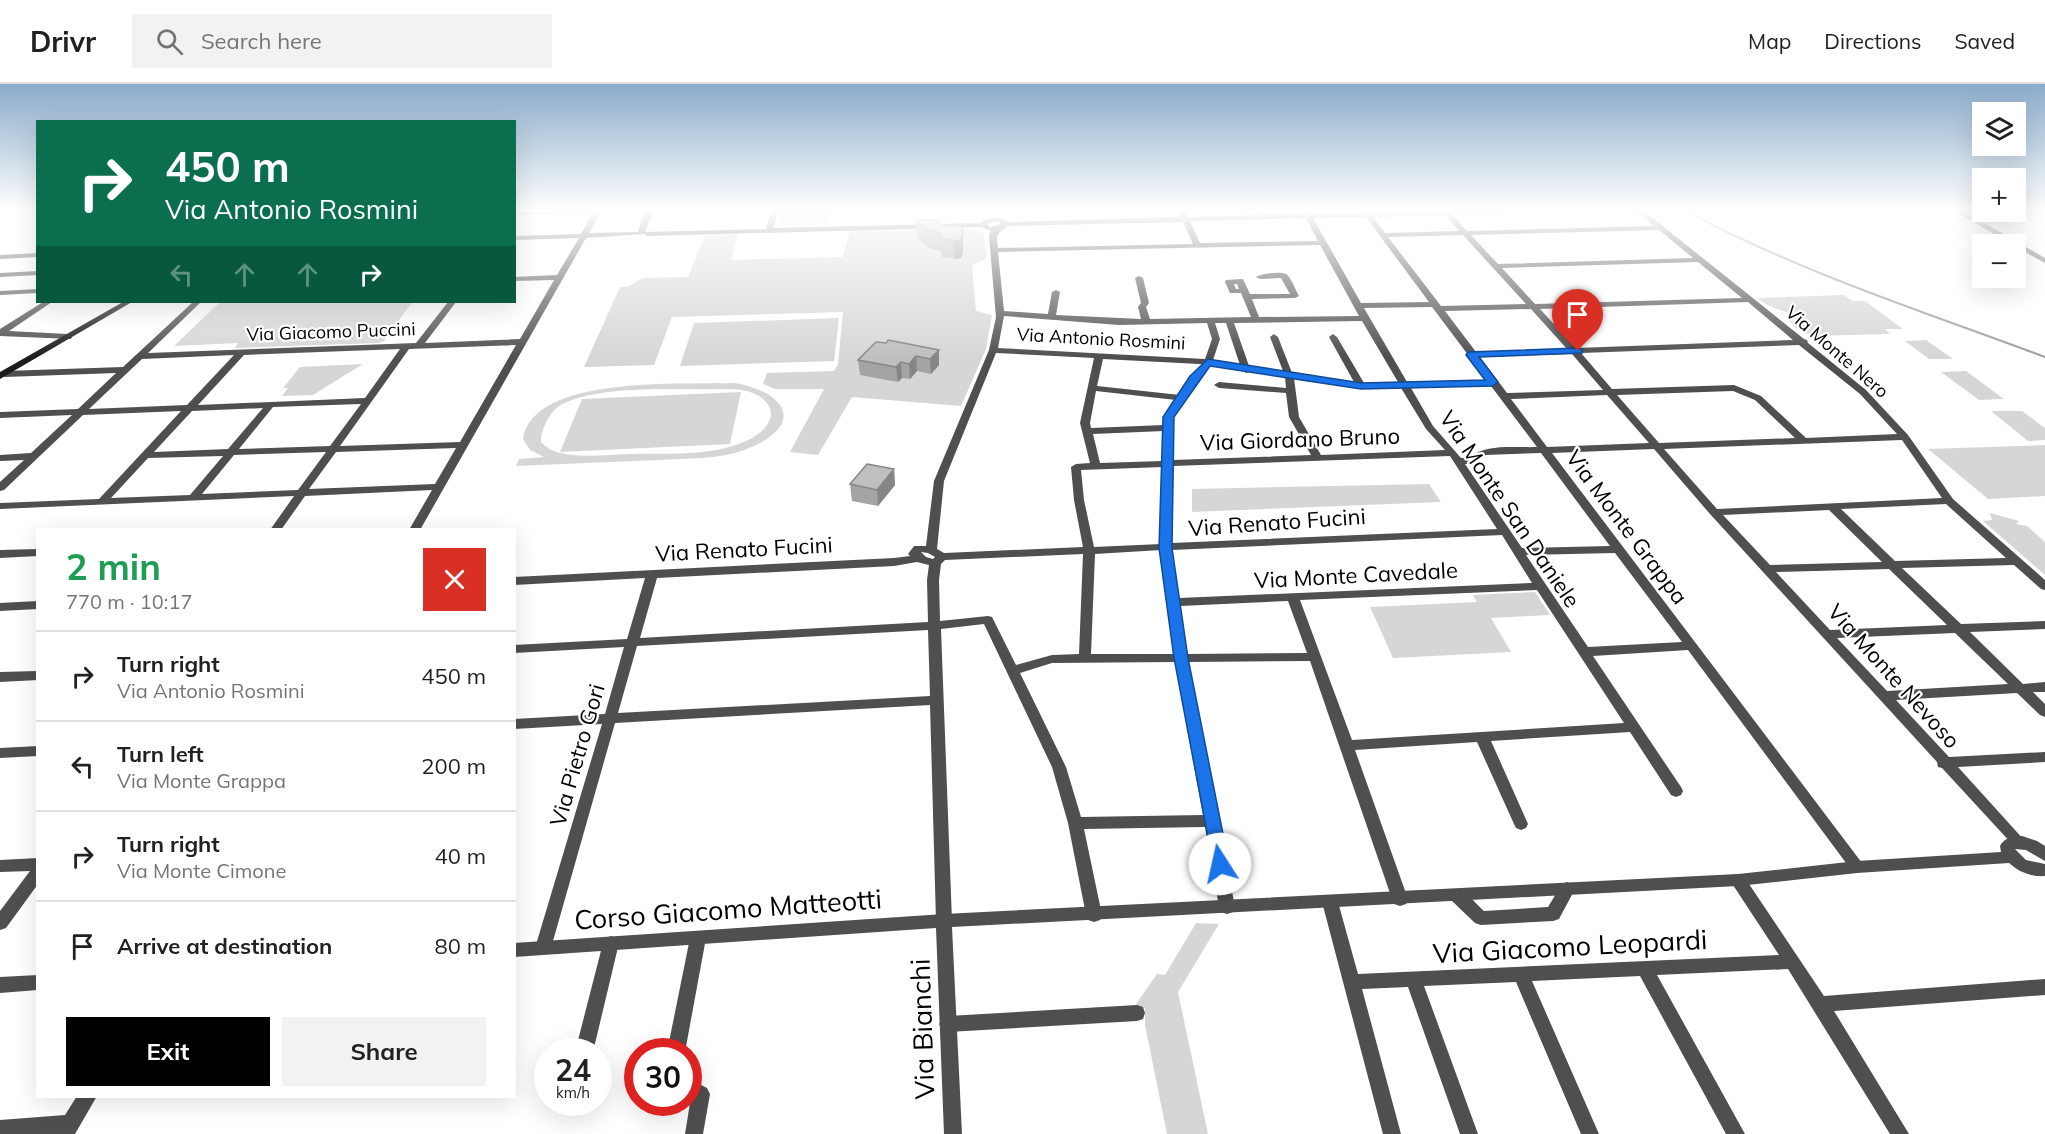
<!DOCTYPE html>
<meta charset="utf-8">
<style>
body{margin:0;font-family:Mulish,sans-serif;background:#f2f2f2;color:#202124;height:100vh;display:flex;flex-direction:column;font-size:22px;white-space:nowrap}
*{box-sizing:border-box;margin:0}
p{font-size:20px;color:#757577}
.icon{flex:none;width:33px;height:33px;fill:none;stroke:currentColor;stroke-width:2;stroke-linecap:round;stroke-linejoin:round}
.map{position:relative;flex:1;overflow:hidden}
.sheet{position:absolute;left:36px;top:444px;width:480px;height:570px;display:flex;flex-direction:column;background:#fff;border-radius:0px;box-shadow:0 6px 24px #0002}
.sheet>*{flex:none}
.banner{position:absolute;left:36px;top:36px;width:480px;height:183px;border-radius:0px;box-shadow:0 6px 24px #0002;background:#0b6e4f;color:#fff;overflow:hidden}
.buttons{position:absolute;left:1972px;top:18px;display:grid;gap:12px}
.buttons a{display:grid;place-items:center;width:54px;height:54px;border-radius:0px;background:#fff;box-shadow:0 6px 24px #0002;font-size:30px}
.speed{position:absolute;left:534px;top:954px;display:flex;gap:12px;font-size:30px;font-weight:700;text-align:center}
.speed>*{display:grid;place-content:center;width:78px;height:78px;border-radius:50%;background:#fff;box-shadow:0 6px 24px #0002;line-height:1}
.speed small{font-size:15px;font-weight:400}
.speed .limit{border:9px solid #d22;background:#fff;color:#111}
.pin{position:absolute;display:grid;place-items:center;width:51px;height:51px;color:#fff;margin:-62px -26px;border-radius:50% 50% 50% 0;rotate:-45deg;box-shadow:0 0 6px #0007}
.pin .icon{rotate:45deg}
.me{position:absolute;width:66px;margin:-33px;rotate:350deg;stroke-linejoin:round;filter:drop-shadow(0 0 4px #0008)}
.turn{display:flex;align-items:center;gap:21px;height:126px;padding:0 30px;font-size:27px}
.turn .icon{width:78px;height:78px;stroke-width:2.5}
.turn b{display:block;font-size:42px;line-height:51px}
.lanes{display:flex;align-items:center;height:57px;padding:0 30px;background:#0003;justify-content:center;gap:30px;direction:ltr}
.lanes .off{opacity:.35}
.round{display:grid;place-items:center;flex:none;width:63px;height:63px;border-radius:0px;background:#f2f2f2}
.head{display:flex;align-items:center;justify-content:space-between;height:102px;padding:0 30px}
h1{font-size:36px;font-weight:700;line-height:45px;color:#1e9e55}
.primary-button{display:flex;gap:12px;margin-top:auto;padding:12px 30px}
.primary-button a{flex:1;height:69px;border-radius:0px;background:#000;color:#fff;font-size:24px;font-weight:700;line-height:69px;text-align:center}
.primary-button a+a{background:#f2f2f2;color:#202124}
ul{padding:0;list-style:none}
li{display:flex;align-items:center;gap:18px;height:90px;padding:0 30px;border-top:2px solid #e0e0e0}
li div{flex:1}
li b{display:block;font-size:22px}
li em{font-style:normal}
header{display:flex;align-items:center;gap:36px;box-sizing:border-box;height:84px;padding:0 30px;background:#fff;border-bottom:2px solid #e0e0e0}
header strong{font-size:28px}
nav{display:flex;gap:33px;margin-inline-start:auto;font-size:21px}
.search{width:420px;height:54px;background:#f2f2f2;display:flex;align-items:center;gap:15px;box-sizing:border-box;padding:0 21px;border-radius:0px;color:#757577;font-size:22px}
.map>svg:first-child{display:block}
.green{fill:#d6d6d6;fill-rule:evenodd}
.lines{fill:none;stroke-linecap:round;stroke-linejoin:round}
.stream{stroke:#9d9d9d;stroke-width:2}
.minor{fill:#4f4f4f;fill-rule:evenodd}
.tertiary{fill:#4f4f4f;fill-rule:evenodd}
.secondary{fill:#1c1c1c;fill-rule:evenodd}
.wall{fill:#a4a4a4}
.shaded-wall{fill:#868686}
.building{fill:#bfbfbf;stroke:#868686;stroke-width:1.5}
.route{fill:#1a73e8;stroke:#114b97;stroke-width:1.5}
.labels{text-anchor:middle;stroke-width:4.5;stroke-linejoin:round;paint-order:stroke}
.far-street-label{font-size:18px;fill:#000;stroke:#fff}
.street-label{font-size:22px;fill:#000;stroke:#fff}
.near-street-label{font-size:27px;fill:#000;stroke:#fff}
</style>
<header>
<strong>Drivr</strong>
<div class="search"><svg class="icon" aria-label="search" viewBox="0 0 24 24"><circle cx="10" cy="10" r="6"/><path d="M15 15l6 6"/></svg>Search here</div>
<nav><a>Map</a><a>Directions</a><a>Saved</a></nav>
</header>
<div class="map">
<svg width="2045" height="1050" viewBox="0 0 2045 1050">
<rect width="100%" height="100%" fill="#fff"/>
<g class="green">
<path d="M779,127H828L825,140L778,141L781,132L778,131Z"/>
<path d="M967,145L983,148L987,174L972,181L976,227L992,231L986,265L961,322L852,313L818,371L790,368L824,305H775L763,300L767,289L834,287L838,280L843,228L672,233L654,281L584,283L620,203H627L643,194L688,193L705,151L738,150L731,176L843,173L850,146Z"/>
<path d="M1844,211L1853,217H1865L1903,245H1885L1890,250L1811,252L1792,242L1794,241L1789,237L1799,236C1783,223 1775,228 1757,214Z"/>
<path d="M220,218H412L384,257L379,259L235,264L238,259L174,262Z"/>
<path d="M839,234L834,277L680,282L694,239Z"/>
<path d="M1926,256L1953,275H1929L1905,257Z"/>
<path d="M363,280L313,311L282,312L288,304H283L300,283Z"/>
<path d="M1966,287L2004,315L1979,316L1941,288Z"/>
<path d="M735,299C794,310 802,345 744,366C717,376 686,374 658,376C610,378 563,380 516,382L519,375L544,373L530,366L523,355C533,290 685,301 735,299ZM721,305C732,305 743,305 753,309C784,323 770,347 746,357C710,373 667,369 629,370C607,371 582,374 560,369C552,367 547,364 541,358C541,346 549,329 559,322C596,300 678,306 721,305Z"/>
<path d="M741,308L730,360L560,368L582,315Z"/>
<path d="M1991,327H2022L2045,344V356L2028,357Z"/>
<path d="M2045,361V412L1988,415L1928,365Z"/>
<path d="M1429,400L1441,418L1192,428V405Z"/>
<path d="M1990,429L2019,437L2016,440L2027,442L2045,458V491L1983,437L1992,436Z"/>
<path d="M1535,508L1550,531L1491,534L1511,568L1393,574L1370,523L1477,518L1473,511Z"/>
<path d="M1196,839L1219,840L1178,908L1208,1050H1167L1145,941V924L1134,923L1157,890L1165,891Z"/>
</g>
<g class="lines">
<path class="stream" d="M1686,127C1799,188 1925,228 2045,273"/>
<g class="minor">
<path d="M514,127H589L585,129L514,131Z"/>
<path d="M594,127H602L589,149L638,148L645,127H653L645,148L766,145L771,127H779L773,144L980,139C987,133 1000,131 1007,138L1181,133L1178,127H1186L1188,133L1304,130L1302,127H1310L1311,130L1363,129L1361,127H1507L1503,129L1452,130L1467,147L1654,142L1636,127H1644L1804,255L1807,256L1808,259L1866,306L1908,351L1953,415L2045,496V506L2041,505L2014,481L1902,484L1961,540L2045,537V545L1970,548L2023,600L2045,598V608H2033L2045,620V633L2040,631L2017,609L1896,616L1949,673L2045,668V678L1958,683L2025,757L2023,761L2018,763L2013,761L1942,684L1938,683L1937,678L1710,430L1654,365L1552,369L1862,779L1865,783L1862,787L1857,789L1852,787L1688,566L1593,572L1681,703L1683,707L1681,711L1676,713L1671,711L1630,648L1491,657L1528,740L1526,744L1521,746L1516,744L1514,740L1477,658L1355,666L1408,815L1406,820L1400,822L1394,820L1392,815L1310,577L1188,578L1218,733L1220,737L1219,740L1235,823L1233,828L1227,830L1221,828L1219,823L1205,743L1084,745L1102,831L1100,836L1094,838L1088,836L1086,831L1068,739L1052,683L984,540L941,545L952,837L950,842L944,844L938,842L936,837L930,621L615,639L551,864L549,869L543,871L537,869L535,864L602,640L514,645V635L605,630L624,563L514,569V561L627,555L645,494L514,501V493L894,474L910,472L908,470L914,462H926L934,397L989,266L996,233L989,152L991,147L981,143L647,152L644,150L586,154L420,446H409L432,406L305,412L281,446H270L294,412L0,425V419L99,415L181,327L83,331L4,406L0,407V398L24,376L0,377V371L31,369L72,331L0,334V328L78,325L116,289L5,293L0,290L5,287L123,283L193,218H201L148,269L416,259L448,218H456L425,259L520,255L554,196L514,197V193L557,191L579,154L514,156V152L581,150ZM1445,131L1459,147L1385,149L1373,133ZM1366,133L1429,218L1361,219L1313,134ZM1306,134L1318,157L1200,159L1190,137ZM990,138H999L1001,140L990,143L987,141ZM1183,138L1193,160L998,164C996,147 997,152 1007,142ZM1659,146L1693,174L1498,180L1471,151ZM1463,151L1526,220L1441,222L1388,153ZM1320,161L1359,232L1259,233L1252,215L1295,214L1299,212C1296,207 1291,193 1286,190C1280,187 1261,190 1256,193L1260,195L1281,194L1290,210H1250L1243,195L1226,196L1225,198L1230,209H1241L1251,233L1150,235L1146,223L1149,219L1143,194L1139,192L1135,194L1141,219L1138,223L1141,235L1056,231L1060,208L1056,206L1052,208L1048,230L1004,227L998,168ZM1698,178L1742,214L1535,220L1502,184ZM1234,200H1237L1239,205H1236ZM1748,218L1793,256L1576,264L1540,225ZM1432,223L1487,296L1407,298L1364,224ZM1531,225L1567,265L1476,268L1445,227ZM1004,232L1119,241L1207,239L1212,255L1205,275L998,264ZM1362,237L1398,298L1364,299L1337,253L1333,250L1329,253L1354,298L1292,289L1278,253L1274,250L1270,253L1283,287L1249,282L1234,239ZM1215,239H1226L1240,281L1213,276L1220,255ZM516,261L460,358L340,362L409,265ZM1799,261L1860,310L1897,350L1806,354L1761,312L1734,301L1612,305L1581,269ZM400,265L365,314L198,321L244,271ZM996,269L1094,274L1080,339L1090,379L1076,380L1071,383L1074,416L1083,463L944,469L937,465L944,397ZM1572,270L1603,306L1507,309L1480,273ZM234,271L187,321L89,325L142,275ZM1103,275L1199,280H1202L1180,311L1097,302ZM1210,281L1242,286L1246,289L1249,288L1285,293L1286,304L1219,298L1214,301L1219,304L1286,309L1289,333L1311,371L1173,376L1174,333ZM1294,294L1361,305L1401,304L1426,345L1445,366L1321,371L1299,333ZM1491,302L1537,363C1517,364 1486,359 1471,373L1461,374L1433,342L1411,304ZM1096,307L1176,316L1164,333V341L1091,344L1090,339ZM1733,307L1755,316L1795,354L1659,359L1617,311ZM1607,311L1649,359L1547,363L1511,315ZM361,320L330,362L239,365L273,323ZM263,324L228,365L154,368L192,327ZM1164,347L1163,377L1100,379L1093,350ZM1902,356L1942,414L1717,425L1664,365ZM456,364L435,400L309,405L336,368ZM326,368L298,406L202,410L234,371ZM1541,369L1610,462L1522,464L1465,380L1478,378L1486,371ZM223,372L190,411L111,414L148,374ZM1450,372L1497,445L1172,459L1173,382ZM1163,383L1161,460L1094,463L1084,416L1081,386ZM1946,420L2006,474L1895,477L1841,425ZM1829,426L1882,478L1770,481L1723,431ZM1502,451L1532,499L1179,514L1172,466ZM1161,466L1174,570H1091L1095,470ZM921,468L928,469L935,473L933,475L926,473ZM1615,469L1682,558L1588,563L1526,471ZM1083,470L1079,570L1052,571L1016,581L992,533L988,532L940,537L939,496L941,480L945,476ZM917,478L929,481L927,496L928,538L640,554L657,494L894,482ZM1889,485L1947,541L1830,546L1776,488ZM1537,506L1624,639L1352,656L1300,516ZM1288,517L1307,569L1187,570L1180,522ZM928,546L930,612L618,629L637,562ZM1955,549L2008,600L1887,607L1837,554ZM1175,578L1203,731L1081,733L1066,683L1020,589L1052,579Z"/>
<path d="M1955,127H1964L2045,174V179L2016,163V160H2011Z"/>
<path d="M38,169V173L0,175V171Z"/>
<path d="M38,187V191L0,193V189Z"/>
<path d="M38,205V209L0,211V207Z"/>
<path d="M43,218H52L9,247L68,250L72,253L71,255L0,252V245Z"/>
<path d="M38,465V472L0,474V466Z"/>
<path d="M38,517V525L0,527V519Z"/>
<path d="M38,587V596L0,598V588Z"/>
<path d="M38,662V672L0,674V664Z"/>
<path d="M38,774V800L6,844L0,846V827L30,787L0,788V776Z"/>
<path d="M1738,790L1743,791L1824,912L2045,895V911L1834,927L1909,1050H1890L1788,885L1657,891L1745,1050H1726L1640,892L1532,897L1599,1050H1581L1516,898L1424,902L1478,1050H1460L1408,903L1362,905L1401,1050H1383L1322,818L1324,813L1330,811L1336,813L1338,818L1358,890L1779,871L1733,801L1730,796L1733,791Z"/>
<path d="M1567,798L1572,800L1575,805L1559,835L1553,837L1481,841L1475,839L1451,816L1448,811L1451,806C1463,802 1475,819 1484,827L1548,823L1562,800Z"/>
<path d="M698,847L704,849L706,854L685,968H667L690,854L692,849Z"/>
<path d="M611,852L617,854L619,859L593,968H575L603,859L605,854Z"/>
<path d="M1137,921L1143,923L1145,929L1143,935L1137,937L948,948L942,946L939,940L942,934L948,932Z"/>
<path d="M688,1001H701L707,1004L710,1010L703,1050H685L690,1019L687,1018Z"/>
<path d="M77,1012H97L75,1050H0V1036L65,1031Z"/>
</g>
<g class="tertiary">
<path d="M2022,752L2037,757L2045,762V777L2026,766L2015,765L2026,776L2045,780V792C2031,793 2019,788 2009,779L1857,789L1738,802L952,843L962,1050H944L936,844L514,873V859L944,830L1738,790L1857,777L2001,768L2000,762C2004,754 2013,752 2022,752Z"/>
<path d="M38,891V906L0,909V893Z"/>
</g>
<path class="secondary" d="M123,218H132L0,295V288Z"/>
</g>
<g class="wall">
<path d="M916,136L939,140L946,142L963,168L961,174L955,175L942,173L941,167L929,164L918,154Z"/>
<path d="M886,259L939,266V281L931,290L917,287L910,295L902,294L898,298L860,291L858,276Z"/>
<path d="M894,385L895,401L878,422L852,417L850,400Z"/>
</g>
<g class="shaded-wall">
<path d="M963,150V168L961,174L955,175L954,157Z"/>
<path d="M939,266V281L931,290L930,275Z"/>
<path d="M916,272L917,287L910,295L909,280Z"/>
<path d="M901,278L902,294L898,298L896,283Z"/>
<path d="M894,385L895,401L878,422L877,406Z"/>
</g>
<g class="building">
<path d="M916,136H939V140L946,142H962L963,150L960,156L954,157L941,155L940,149L928,146Z"/>
<path d="M888,256L939,266L930,275L916,272L909,280L901,278L896,283L858,276L876,258L886,259Z"/>
<path d="M867,380L894,385L877,406L850,400Z"/>
</g>
<linearGradient id="sky" x2="0" y2="1"><stop stop-color="#8aabca"/><stop offset="0.46" stop-color="#fff"/><stop offset="1" stop-color="#fff" stop-opacity="0"/></linearGradient>
<rect width="2045" height="274" fill="url(#sky)"/>
<path class="route" d="M1578,264L1582,265V269L1479,273L1498,298L1493,302L1361,305L1210,282L1174,333L1172,464L1188,574L1229,780L1226,785H1214L1174,574L1159,464L1163,333L1190,292L1208,275L1361,299L1485,296L1466,271L1468,268Z"/>
<g class="labels">
<g class="far-street-label">
<text transform="translate(331 248) rotate(-2)" y="6">Via Giacomo Puccini</text>
<text transform="translate(1101 255) rotate(3)" y="6">Via Antonio Rosmini</text>
<text transform="translate(1837 268) rotate(41)" y="6">Via Monte Nero</text>
</g>
<g class="street-label">
<text transform="translate(1300 355) rotate(-2)" y="8">Via Giordano Bruno</text>
<text transform="translate(1510 425) rotate(56)" y="8">Via Monte San Daniele</text>
<text transform="translate(1277 438) rotate(-4)" y="8">Via Renato Fucini</text>
<text transform="translate(1627 443) rotate(53)" y="8">Via Monte Grappa</text>
<text transform="translate(744 465) rotate(-3)" y="8">Via Renato Fucini</text>
<text transform="translate(1356 491) rotate(-3)" y="8">Via Monte Cavedale</text>
<text transform="translate(1894 592) rotate(48)" y="8">Via Monte Nevoso</text>
<text transform="translate(577 671) rotate(-74)" y="8">Via Pietro Gori</text>
</g>
<g class="near-street-label">
<text transform="translate(728 826) rotate(-4)" y="9">Corso Giacomo Matteotti</text>
<text transform="translate(1570 863) rotate(-3)" y="9">Via Giacomo Leopardi</text>
<text transform="translate(923 945) rotate(-92)" y="9">Via Bianchi</text>
</g>
</g>
</svg>
<div class="buttons">
<a><svg class="icon" aria-label="layers" viewBox="0 0 24 24"><path d="M12 4l9 5-9 5-9-5zM3 14l9 5 9-5"/></svg></a>
<a>+</a>
<a>−</a>
</div>
<div class="speed"><div>24<small>km/h</small></div><div class="limit">30</div></div>
<div class="pin" style="left:1578px;top:267px;background:#d93025"><svg class="icon" aria-label="arrive" viewBox="0 0 24 24"><path d="M6 21V4h12l-3 4 3 4H6"/></svg></div>
<svg class="me" style="left:1220px;top:780px" viewBox="-20 -20 40 40"><circle r="19" fill="#fff"/><path d="M0-13L10 11 0 6-10 11z" fill="#1a73e8"/></svg>
<div class="banner">
<div class="turn"><svg class="icon" aria-label="right" viewBox="0 0 24 24"><path d="M7 20v-9h11M14 6l5 5-5 5"/></svg><div><b>450 m</b>Via Antonio Rosmini</div></div>
<div class="lanes"><svg class="icon off" aria-label="left" viewBox="0 0 24 24"><path d="M17 20v-9H6M10 6l-5 5 5 5"/></svg><svg class="icon off" aria-label="ahead" viewBox="0 0 24 24"><path d="M12 20V5M6 11l6-6 6 6"/></svg><svg class="icon off" aria-label="ahead" viewBox="0 0 24 24"><path d="M12 20V5M6 11l6-6 6 6"/></svg><svg class="icon" aria-label="right" viewBox="0 0 24 24"><path d="M7 20v-9h11M14 6l5 5-5 5"/></svg></div>
</div>
<section class="sheet">
<div class="head"><div><h1>2 min</h1><p>770 m · 10:17</p></div><a class="round" style="background:#d93025;color:#fff"><svg class="icon" aria-label="close" viewBox="0 0 24 24"><path d="M6 6l12 12M18 6L6 18"/></svg></a></div>
<ul>
<li><svg class="icon" aria-label="right" viewBox="0 0 24 24"><path d="M7 20v-9h11M14 6l5 5-5 5"/></svg><div><b>Turn right</b><p>Via Antonio Rosmini</p></div><em>450 m</em></li>
<li><svg class="icon" aria-label="left" viewBox="0 0 24 24"><path d="M17 20v-9H6M10 6l-5 5 5 5"/></svg><div><b>Turn left</b><p>Via Monte Grappa</p></div><em>200 m</em></li>
<li><svg class="icon" aria-label="right" viewBox="0 0 24 24"><path d="M7 20v-9h11M14 6l5 5-5 5"/></svg><div><b>Turn right</b><p>Via Monte Cimone</p></div><em>40 m</em></li>
<li><svg class="icon" aria-label="arrive" viewBox="0 0 24 24"><path d="M6 21V4h12l-3 4 3 4H6"/></svg><div><b>Arrive at destination</b></div><em>80 m</em></li>
</ul>
<div class="primary-button"><a>Exit</a><a>Share</a></div>
</section>
</div>
